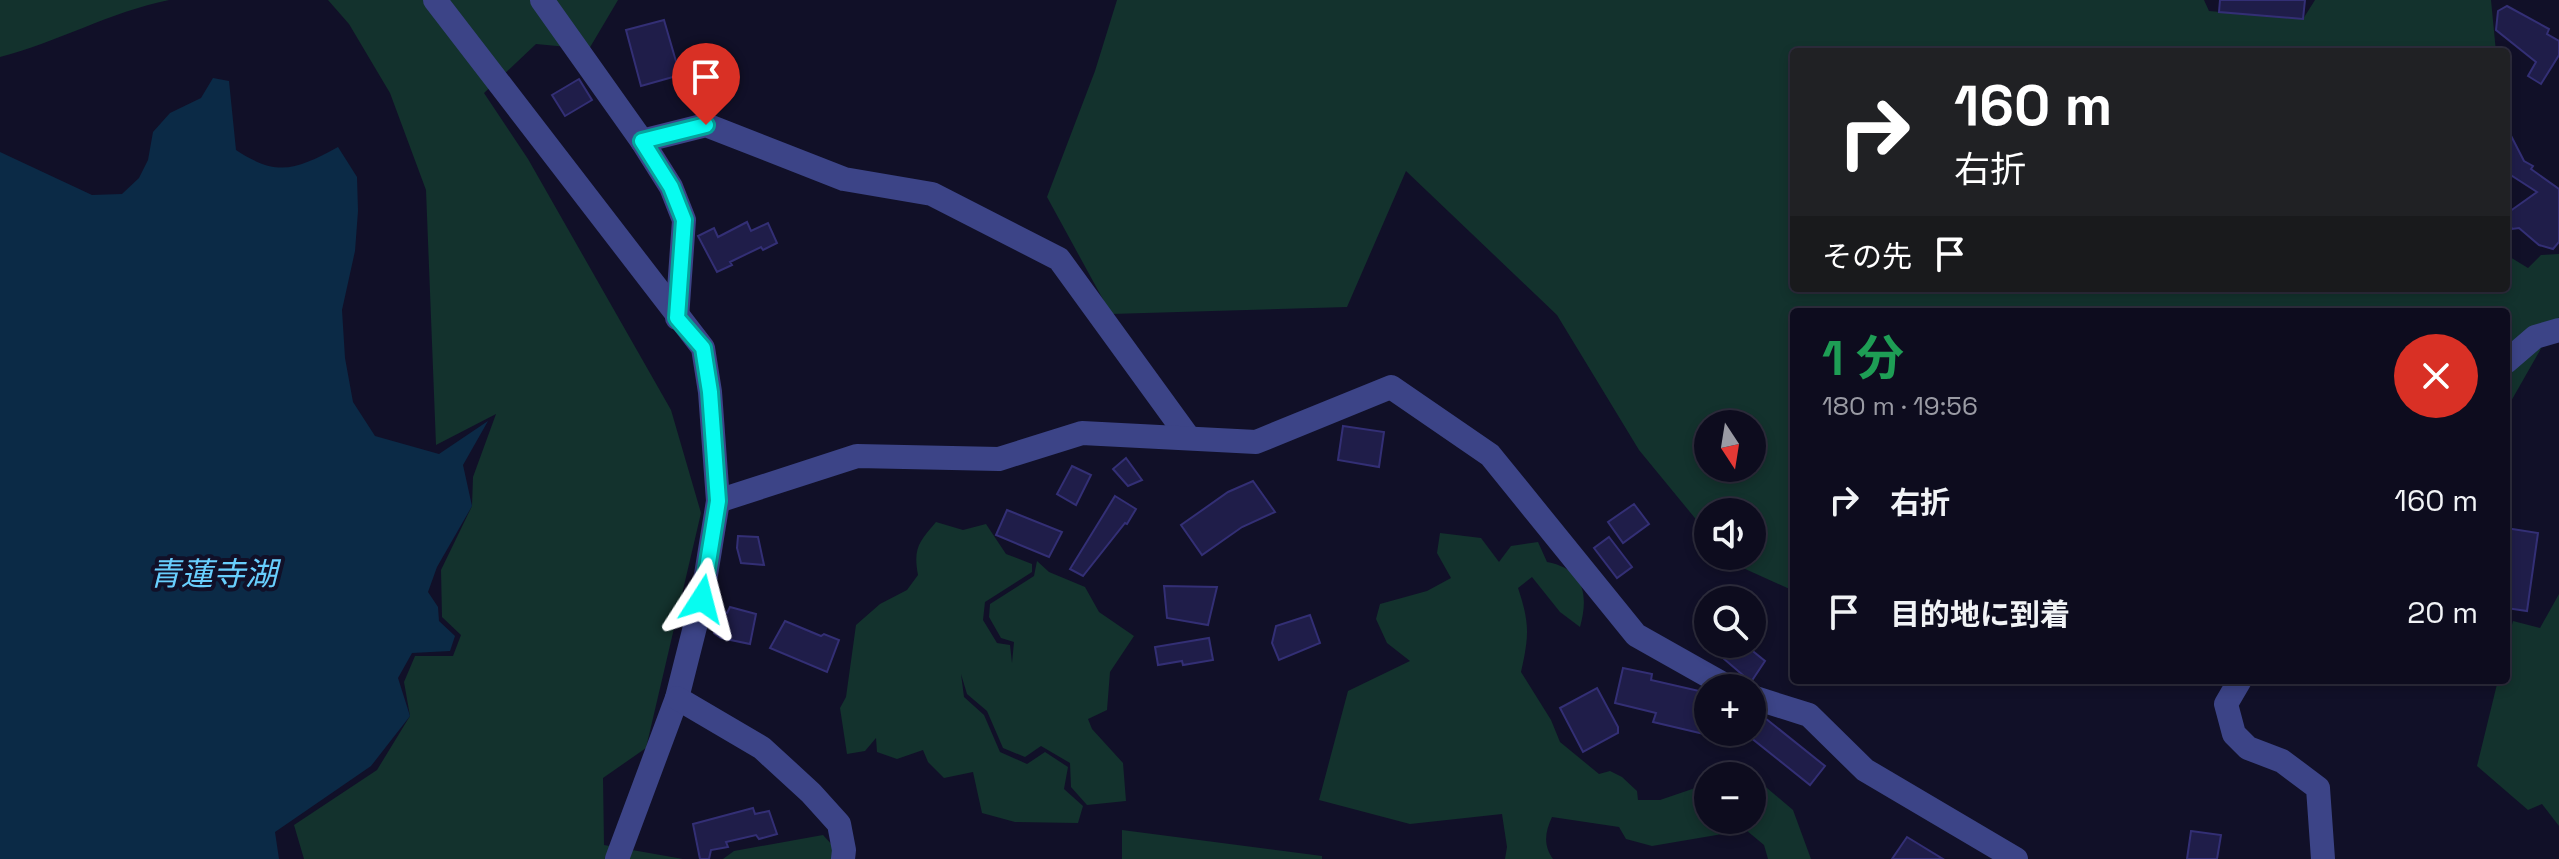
<!DOCTYPE html>
<html lang="ja">
<meta charset="utf-8">
<style>
body{margin:0;font-family:"Space Grotesk","Noto Sans JP",sans-serif;background:#1b1a2b;color:#f1f3f6;height:100vh;display:flex;flex-direction:column;font-size:30px;white-space:nowrap}
*{box-sizing:border-box;margin:0}
p{font-size:26px;color:#9a9ba4}
.icon{flex:none;width:44px;height:44px;fill:none;stroke:currentColor;stroke-width:2;stroke-linecap:round;stroke-linejoin:round}
.map{position:relative;flex:1;overflow:hidden}
.details{position:absolute;left:1790px;top:308px;width:720px;height:376px;display:flex;flex-direction:column;background:#0d0c1e;border-radius:8px;box-shadow:0 4px 12px #0003,0 0 0 2px #2d2c3c}
.details>*{flex:none}
.hud{position:absolute;left:1790px;top:48px;width:720px;height:244px;border-radius:8px;box-shadow:0 4px 12px #0003,0 0 0 2px #2d2c3c;background:#202124;color:#fff;overflow:hidden}
.needle{width:52px;rotate:168deg}
.controls{position:absolute;left:1694px;top:410px;display:grid;gap:16px}
.controls a{display:grid;place-items:center;width:72px;height:72px;border-radius:50%;background:#0d0c1e;box-shadow:0 4px 12px #0003,0 0 0 2px #2d2c3c;font-size:40px}
.pin{position:absolute;display:grid;place-items:center;width:68px;height:68px;color:#fff;margin:-82px -34px;border-radius:50% 50% 50% 0;rotate:-45deg;box-shadow:0 0 8px #0007}
.pin .icon{rotate:45deg}
.me{position:absolute;width:88px;margin:-44px;rotate:9deg;stroke-linejoin:round;filter:drop-shadow(0 0 6px #0008)}
.turn{display:flex;align-items:center;gap:28px;height:168px;padding:0 32px;font-size:36px}
.turn .icon{width:104px;height:104px;stroke-width:2.5}
.turn b{display:block;font-size:56px;line-height:68px}
.then{display:flex;align-items:center;height:76px;padding:0 32px;background:#0003;gap:16px;font-size:30px}
.round{display:grid;place-items:center;flex:none;width:84px;height:84px;border-radius:42px;background:#1b1a2b}
.head{display:flex;align-items:center;justify-content:space-between;height:136px;padding:0 32px}
h1{font-size:48px;font-weight:700;line-height:60px;color:#1e9e55}
ul{padding:0;list-style:none}
li{display:flex;align-items:center;gap:24px;height:112px;padding:0 32px}
li div{flex:1}
li b{display:block;font-size:30px}
li em{font-style:normal}
.map>svg:first-child{display:block}
.green{fill:#13322d;fill-rule:evenodd}
.water{fill:#0b2a46}
.building{fill:#1f1d49;stroke:#332f75;stroke-width:2}
.lines{fill:none;stroke-linecap:round;stroke-linejoin:round}
.minor{stroke:#3c4487;stroke-width:24}
.route-casing{stroke:#05a49c;stroke-width:20}
.route{stroke:#07fcf0;stroke-width:14}
.labels{text-anchor:middle;stroke-width:8;stroke-linejoin:round;paint-order:stroke}
.water-label{font-size:32px;font-style:italic;fill:#68cefd;stroke:#111028}
</style>
<div class="map">
<svg width="2559" height="859" viewBox="0 0 2559 859">
<rect width="100%" height="100%" fill="#111028"/>
<g class="green">
<path d="M0,0H169C110,12 58,42 0,57Z"/>
<path d="M328,0H618L589,49L536,44L484,93L528,159L671,410L701,513L646,748L603,778L604,845L683,859H304L294,825L377,770L410,716L404,682L415,656H453L461,635L442,617L441,570L472,506L473,477L496,414L436,445L426,190L390,93L349,24Z"/>
<path d="M1117,0H2204L2209,11L2303,19L2315,0H2491L2496,52H1794V288H2506V259L2510,257L2528,268L2541,255L2559,254V317L2506,410V312H1794V591L1732,563L1726,556H1752V512H1708V534L1639,450L1557,315L1406,171L1347,307L1111,314L1047,197L1095,71ZM1708,424H1752V468H1708Z"/>
<path d="M936,522L963,530L986,524L1006,554L1032,564V572L985,602L983,620L997,643L1010,645L1012,663L1014,642L1001,638L989,617L990,604L1034,576L1037,561L1049,572L1085,587L1099,612L1134,636L1110,672L1107,710L1088,719L1092,729L1123,763L1126,801L1087,805L1071,787L1070,763L1041,746L1025,757L1003,748L987,711L967,694L961,674L964,697L984,715L1000,752L1027,764L1045,752L1068,767L1064,789L1083,806L1078,823L1015,822L982,813L973,772L944,778L928,762L923,750L897,759L877,752L876,738L865,751L847,754L840,708L846,697L856,625L880,604L907,590L918,575C913,548 919,542 936,522Z"/>
<path d="M1440,533L1481,538L1499,562L1511,546L1538,542L1547,562C1584,569 1589,595 1580,627L1560,612L1532,577L1518,588C1530,624 1529,636 1521,672L1551,720L1560,742L1599,774L1610,771L1622,777L1637,791L1638,800H1660L1704,785L1708,787V820H1752V799H1756L1761,783L1793,810L1811,859H1768L1764,845L1746,830L1652,846L1626,839L1619,827L1552,817C1545,832 1543,845 1553,859H1505L1507,847L1502,814L1410,824L1319,800L1348,691L1410,661L1387,643L1376,619L1380,604L1427,591L1451,578L1437,553Z"/>
<path d="M2559,594V826L2542,804L2528,810L2477,766L2498,680H2506V649L2513,621L2540,628Z"/>
<path d="M1122,830L1322,856V859H1122Z"/>
<path d="M823,835L845,859H723L734,851Z"/>
</g>
<path class="water" d="M213,78L229,81L236,150C278,178 297,169 338,147L357,177L358,211L355,251L342,310L345,358L353,402L375,436L439,454L488,421L463,465L472,506L437,567L428,592L438,607L439,621L455,636L450,651L412,653L398,678L410,716L371,766L275,832L279,859H0V152L92,195L122,194L139,178L148,160L153,132L170,113L201,98Z"/>
<g class="building">
<path d="M2220,0H2305L2303,19L2219,12Z"/>
<path d="M2507,6L2549,29L2547,34L2559,41V55L2541,84L2528,76L2536,62L2496,30L2498,11Z"/>
<path d="M664,20L680,75L641,86L626,30Z"/>
<path d="M579,79L592,100L565,116L552,95Z"/>
<path d="M2506,126L2524,161L2533,166L2531,169L2559,189V242L2553,249L2539,245L2519,228L2512,229L2506,214L2537,192L2506,172Z"/>
<path d="M747,222L751,231L768,223L777,243L763,250L761,247L730,262L732,265L717,272L698,236L714,228L718,237Z"/>
<path d="M1343,426L1384,432L1379,467L1338,460Z"/>
<path d="M1126,458L1142,480L1128,486L1113,469Z"/>
<path d="M1072,466L1091,475L1076,505L1057,494Z"/>
<path d="M1253,481L1275,512L1242,527L1202,555L1181,525L1228,492Z"/>
<path d="M1115,496L1136,509L1127,524L1125,523L1083,576L1070,569Z"/>
<path d="M1634,504L1649,524L1623,543L1608,522Z"/>
<path d="M1007,510L1062,532L1049,557L996,535Z"/>
<path d="M2506,528L2538,533L2527,611L2506,608Z"/>
<path d="M738,536L758,537L764,565L741,563L737,548Z"/>
<path d="M1609,537L1632,567L1617,578L1594,548Z"/>
<path d="M1164,586L1217,587L1208,625L1167,618Z"/>
<path d="M730,607L756,614L750,644L721,638L714,633L721,611L727,613Z"/>
<path d="M1310,615L1320,643L1279,660L1272,643L1276,626Z"/>
<path d="M785,621L821,636L824,634L839,640L827,672L770,648Z"/>
<path d="M1209,638L1213,660L1183,665L1182,661L1158,665L1155,647Z"/>
<path d="M1725,644H1744L1765,661L1751,682L1717,653Z"/>
<path d="M1623,668L1652,674L1651,680L1708,693V735L1653,722L1656,713L1615,703Z"/>
<path d="M1597,688L1618,727V733L1583,752L1560,708Z"/>
<path d="M1765,718L1825,766L1810,785L1750,737Z"/>
<path d="M753,808L755,814L769,811L777,834L759,839L756,835L726,842L728,847L711,850L709,859H700L693,824Z"/>
<path d="M2191,831L2221,835L2217,859H2187Z"/>
<path d="M1907,837L1943,859H1892Z"/>
</g>
<g class="lines">
<g class="minor">
<path d="M435,0L703,348L710,392L718,501L702,599L677,698L617,859"/>
<path d="M542,0L642,141L671,187L684,220L677,318"/>
<path d="M642,141L706,125L844,179L932,194L1059,259L1189,438"/>
<path d="M2506,362L2535,337L2559,330"/>
<path d="M718,501L857,456L999,459L1082,433L1256,442L1391,387L1490,455L1636,635L1730,688"/>
<path d="M2240,680L2226,704L2234,734L2248,748L2282,761L2318,788L2323,859"/>
<path d="M1752,697L1809,715L1865,770L2016,859"/>
<path d="M677,698L762,748L811,793L839,824L844,850L843,859"/>
</g>
</g>
<g class="lines">
<g class="route-casing">
<path id="route" d="M702,599L718,501L710,392L703,348L677,318L684,220L671,187L642,141L706,125"/>
</g>
<use href="#route" class="route"/>
</g>
<g class="labels">
<g class="water-label">
<text x="213" y="585">青蓮寺湖</text>
</g>
</g>
</svg>
<div class="controls">
<a><svg class="needle" viewBox="-14 -14 28 28"><path d="M0-13l5 13h-10z" fill="#e53935"/><path d="M0 13l5-13h-10z" fill="#9a9ba4"/></svg></a>
<a><svg class="icon" aria-label="sound" viewBox="0 0 24 24"><path d="M4 9h4l5-4v14l-5-4H4zM17 9q2 3 0 6"/></svg></a>
<a><svg class="icon" aria-label="search" viewBox="0 0 24 24"><circle cx="10" cy="10" r="6"/><path d="M15 15l6 6"/></svg></a>
<a>+</a>
<a>−</a>
</div>
<div class="pin" style="left:706px;top:125px;background:#d93025"><svg class="icon" aria-label="arrive" viewBox="0 0 24 24"><path d="M6 21V4h12l-3 4 3 4H6"/></svg></div>
<svg class="me" style="left:702px;top:599px" viewBox="-20 -20 40 40"><path d="M0-17L14 15 0 8-14 15z" fill="#07fcf0" stroke="#fff" stroke-width="4"/></svg>
<div class="hud">
<div class="turn"><svg class="icon" aria-label="right" viewBox="0 0 24 24"><path d="M7 20v-9h11M14 6l5 5-5 5"/></svg><div><b>160 m</b>右折</div></div>
<div class="then">その先<svg class="icon" aria-label="arrive" viewBox="0 0 24 24"><path d="M6 21V4h12l-3 4 3 4H6"/></svg></div>
</div>
<section class="details">
<div class="head"><div><h1>1 分</h1><p>180 m · 19:56</p></div><a class="round" style="background:#d93025;color:#fff"><svg class="icon" aria-label="close" viewBox="0 0 24 24"><path d="M6 6l12 12M18 6L6 18"/></svg></a></div>
<ul>
<li><svg class="icon" aria-label="right" viewBox="0 0 24 24"><path d="M7 20v-9h11M14 6l5 5-5 5"/></svg><div><b>右折</b></div><em>160 m</em></li>
<li><svg class="icon" aria-label="arrive" viewBox="0 0 24 24"><path d="M6 21V4h12l-3 4 3 4H6"/></svg><div><b>目的地に到着</b></div><em>20 m</em></li>
</ul>
</section>
</div>
